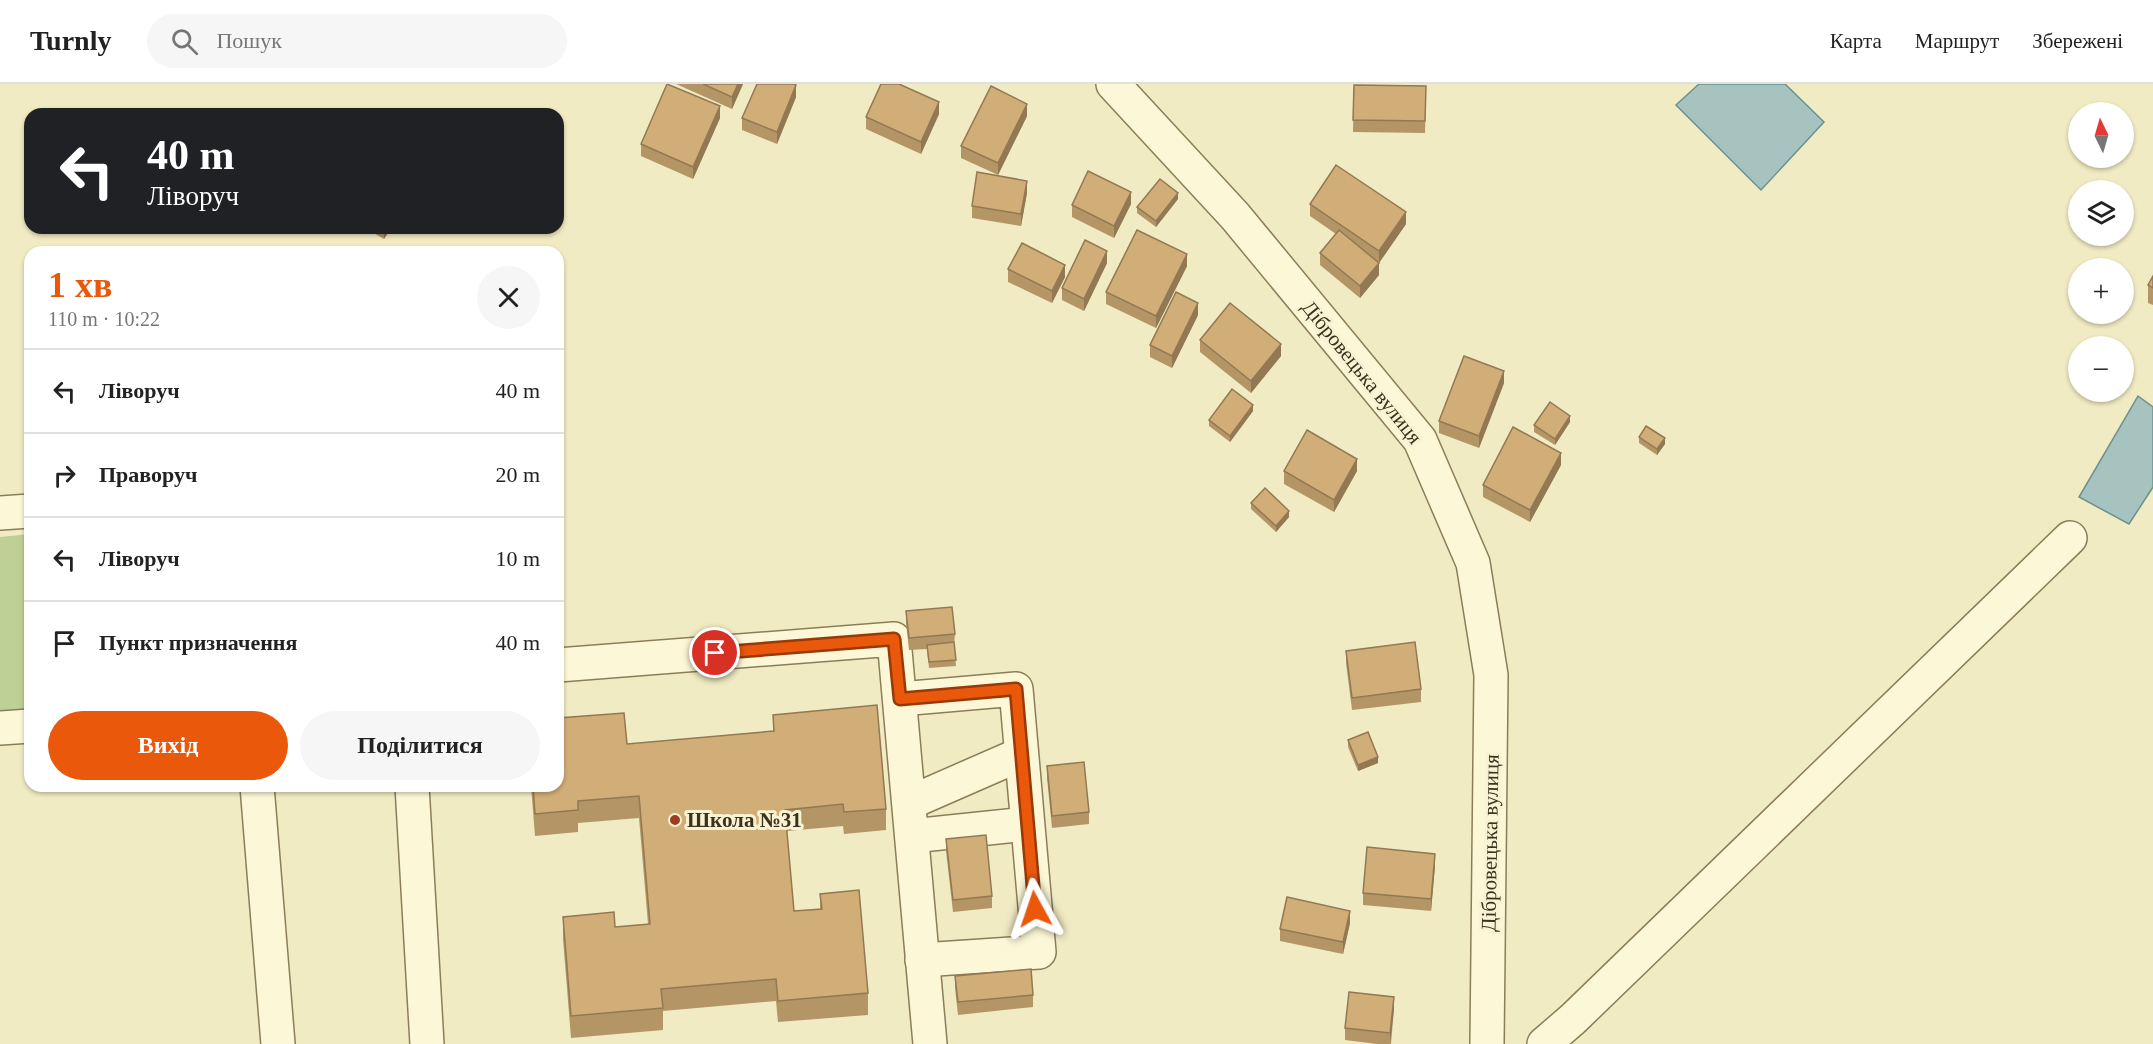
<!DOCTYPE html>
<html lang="uk">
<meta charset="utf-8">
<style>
body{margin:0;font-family:"Times New Roman",serif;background:#f6f6f6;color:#222;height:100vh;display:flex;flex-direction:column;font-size:22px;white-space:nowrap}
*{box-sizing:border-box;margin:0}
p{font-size:20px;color:#767676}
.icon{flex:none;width:33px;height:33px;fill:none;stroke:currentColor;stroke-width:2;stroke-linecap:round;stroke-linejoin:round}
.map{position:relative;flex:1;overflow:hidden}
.details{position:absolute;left:24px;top:162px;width:540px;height:546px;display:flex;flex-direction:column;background:#fff;border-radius:18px;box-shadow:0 2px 4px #0004}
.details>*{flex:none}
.top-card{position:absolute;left:24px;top:24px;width:540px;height:126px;border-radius:18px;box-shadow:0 2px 4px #0004;background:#202124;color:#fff;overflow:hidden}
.needle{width:39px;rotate:355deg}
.controls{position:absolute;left:2068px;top:18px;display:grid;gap:12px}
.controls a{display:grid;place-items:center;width:66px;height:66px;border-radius:50%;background:#fff;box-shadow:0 2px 4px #0004;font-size:30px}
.pin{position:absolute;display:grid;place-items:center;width:51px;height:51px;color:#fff;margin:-26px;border:3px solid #fff;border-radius:50%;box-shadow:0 2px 6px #0007}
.me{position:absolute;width:66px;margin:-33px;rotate:355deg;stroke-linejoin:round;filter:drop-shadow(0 0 4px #0008)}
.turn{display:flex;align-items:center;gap:21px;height:126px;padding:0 24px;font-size:27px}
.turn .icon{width:78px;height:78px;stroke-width:2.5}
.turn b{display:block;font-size:42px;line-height:51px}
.round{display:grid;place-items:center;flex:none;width:63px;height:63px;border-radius:32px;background:#f6f6f6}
.headline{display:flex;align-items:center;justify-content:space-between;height:102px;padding:0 24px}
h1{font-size:36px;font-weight:700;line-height:45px;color:#ea580c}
.primary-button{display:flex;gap:12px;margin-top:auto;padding:12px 24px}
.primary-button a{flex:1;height:69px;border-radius:36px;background:#ea580c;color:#fff;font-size:24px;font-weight:700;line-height:69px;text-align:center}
.primary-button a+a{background:#f6f6f6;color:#222}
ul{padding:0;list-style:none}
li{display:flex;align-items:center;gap:18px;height:84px;padding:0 24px;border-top:2px solid #e0e0e0}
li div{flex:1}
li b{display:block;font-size:22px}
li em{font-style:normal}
header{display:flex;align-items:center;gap:36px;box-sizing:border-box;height:84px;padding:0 30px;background:#fff;border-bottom:2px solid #e0e0e0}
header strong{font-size:28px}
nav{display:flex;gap:33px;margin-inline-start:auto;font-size:21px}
.search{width:420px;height:54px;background:#f6f6f6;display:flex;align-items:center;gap:15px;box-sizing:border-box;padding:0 21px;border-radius:33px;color:#767676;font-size:22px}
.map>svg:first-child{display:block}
.pitch{fill:#bfd096}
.water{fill:#a6c3c0;stroke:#6b9290;stroke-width:1.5}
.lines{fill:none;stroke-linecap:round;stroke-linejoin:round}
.minor-casing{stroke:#8c7d59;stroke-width:36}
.minor{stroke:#fbf7d7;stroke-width:33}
.wall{fill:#b49566}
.shaded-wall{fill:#927953}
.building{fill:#d1ad77;stroke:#927953;stroke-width:1.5}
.route-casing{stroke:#983908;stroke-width:15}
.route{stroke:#ea580c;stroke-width:10}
.poi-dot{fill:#9f3a25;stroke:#f8f4d3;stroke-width:2}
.labels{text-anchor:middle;stroke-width:6;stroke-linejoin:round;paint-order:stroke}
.street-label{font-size:21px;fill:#3b311e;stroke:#f8f4d3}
.poi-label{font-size:21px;font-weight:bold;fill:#3b311e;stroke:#f8f4d3;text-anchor:start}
</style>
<header>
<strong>Turnly</strong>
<div class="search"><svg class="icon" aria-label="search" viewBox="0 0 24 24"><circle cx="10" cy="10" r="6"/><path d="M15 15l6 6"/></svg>Пошук</div>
<nav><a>Карта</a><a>Маршрут</a><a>Збережені</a></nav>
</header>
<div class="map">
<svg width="2153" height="960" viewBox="0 0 2153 960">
<rect width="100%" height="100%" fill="#f1ebc3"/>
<path class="pitch" d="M30,450V626L0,629V453Z"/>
<g class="water">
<path d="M1699,0H1785L1824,38L1761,106L1676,21Z"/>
<path d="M2138,312L2153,323V403L2129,440L2079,413Z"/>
</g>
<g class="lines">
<g class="minor-casing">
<g id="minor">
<path d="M1113,0L1235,132L1420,356L1473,479L1491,591L1487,960"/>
<path d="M0,429L30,427"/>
<path d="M558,581L894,555L930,960"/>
<path d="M900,615L1016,605L1039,868L922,876"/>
<path d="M0,644L30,642"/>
<path d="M257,702L278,960"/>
<path d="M412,702L427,960"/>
<path d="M909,719L1021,670"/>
<path d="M912,752L1027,740"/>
<path d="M1544,960L1573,935L2070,454"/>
</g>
</g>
<use href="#minor" class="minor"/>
</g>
<g class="wall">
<path d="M676,0H743L732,25Z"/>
<path d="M1354,1L1426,2L1425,49L1353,48Z"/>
<path d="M796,13L777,60L742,46V34Z"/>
<path d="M939,30L921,70L866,45V33Z"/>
<path d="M1027,32L998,91L961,74V62Z"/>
<path d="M720,34L693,95L641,72V60Z"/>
<path d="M1027,109L1021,142L972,134V122Z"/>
<path d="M1178,115L1156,143L1137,129V123Z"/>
<path d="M1131,120L1114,154L1072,133V121Z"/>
<path d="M1310,120L1406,140L1379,179L1376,177L1379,191L1360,214L1320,181V169L1336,150L1310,132Z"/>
<path d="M365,144H391L384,155Z"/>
<path d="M1107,179L1084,227L1062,216V204Z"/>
<path d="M1187,182L1156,244L1106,220V208Z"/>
<path d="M1008,185L1065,193L1052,219L1008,198Z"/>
<path d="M2153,192V221L2148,219V201Z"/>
<path d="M1198,231L1172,284L1150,273V261Z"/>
<path d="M1200,256L1281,272L1251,309L1200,268Z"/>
<path d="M1504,299L1479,364L1439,349V337Z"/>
<path d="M1253,327L1230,358L1209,342V336Z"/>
<path d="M1570,338L1555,361L1534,348V341Z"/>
<path d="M1639,353L1665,360L1657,371L1639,359Z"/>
<path d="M1561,381L1530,438L1483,413V401Z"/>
<path d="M1284,387H1357L1334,428L1284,400Z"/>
<path d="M1251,419L1289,433L1276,448L1251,425Z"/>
<path d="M906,527L955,550L954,562L956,582L929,584L927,565L909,566L906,539Z"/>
<path d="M1346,567L1421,605V618L1352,626L1346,579Z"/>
<path d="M773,631L886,725V746L844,750L843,742L787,747L794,827L820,825V810L868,909V931L778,938L776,917L663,927V946L571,954L563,855V833L615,843L648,840L639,734L578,739V748L535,752L531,702H558L627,660L773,647Z"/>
<path d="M1348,656L1378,679L1358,687L1348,663Z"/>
<path d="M1047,682L1089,728V740L1052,744L1047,694Z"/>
<path d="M946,755L992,812V824L953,828L946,767Z"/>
<path d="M1435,782L1431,827L1363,821V809Z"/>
<path d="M1350,839L1343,870L1280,857V845Z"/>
<path d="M955,892L1033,911V923L958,931L955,904Z"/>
<path d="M1394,925L1391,960H1377L1345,956V944Z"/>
</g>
<g class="shaded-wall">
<path d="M738,0H743L732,25V13Z"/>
<path d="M796,1V13L777,60V48Z"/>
<path d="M939,18V30L921,70V58Z"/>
<path d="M1027,20V32L998,91V79Z"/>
<path d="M720,22V34L693,95V83Z"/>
<path d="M1027,97V109L1021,142V130Z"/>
<path d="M1131,108V120L1114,154V142Z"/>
<path d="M1178,109V115L1156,143V137Z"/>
<path d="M1406,128V140L1379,179V167Z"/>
<path d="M387,144H391L384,155V149Z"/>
<path d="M1107,167V179L1084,227V215Z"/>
<path d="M1187,170V182L1156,244V232Z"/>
<path d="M1379,179V191L1360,214V202Z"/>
<path d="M1065,181V193L1052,219V207Z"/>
<path d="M1198,219V231L1172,284V272Z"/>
<path d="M1281,260V272L1251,309V297Z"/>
<path d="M1504,287V299L1479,364V352Z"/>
<path d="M1253,321V327L1230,358V352Z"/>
<path d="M1570,332V338L1555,361V355Z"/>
<path d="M1665,354V360L1657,371V365Z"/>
<path d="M1561,369V381L1530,438V426Z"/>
<path d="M1357,375V387L1334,428V416Z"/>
<path d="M1289,427V433L1276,448V442Z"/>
<path d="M1378,673V679L1358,687V681Z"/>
<path d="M1435,770V782L1431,827V815Z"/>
<path d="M1350,827V839L1343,870V858Z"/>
<path d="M1394,913V925L1390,960V949Z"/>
</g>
<g class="building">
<path d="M667,0L720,22L693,83L641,60Z"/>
<path d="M703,0H738L732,13Z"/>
<path d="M757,0H794L796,1L777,48L742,34Z"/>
<path d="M881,0H899L939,18L921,58L866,33Z"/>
<path d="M1354,1L1426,2L1425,37L1353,36Z"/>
<path d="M991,2L1027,20L998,79L961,62Z"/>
<path d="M1336,81L1406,128L1379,167L1310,120Z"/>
<path d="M1088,87L1131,108L1114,142L1072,121Z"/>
<path d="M977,88L1027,97L1021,130L972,122Z"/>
<path d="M1160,95L1178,109L1156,137L1137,123Z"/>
<path d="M376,144H387L384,149Z"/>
<path d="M1137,146L1187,170L1156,232L1106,208Z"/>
<path d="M1339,146L1379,179L1360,202L1320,169Z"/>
<path d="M1085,156L1107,167L1084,215L1062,204Z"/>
<path d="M1022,159L1065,181L1052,207L1008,185Z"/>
<path d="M2153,192V204L2148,201Z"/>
<path d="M1176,208L1198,219L1172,272L1150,261Z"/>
<path d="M1230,219L1281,260L1251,297L1200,256Z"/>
<path d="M1464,272L1504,287L1479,352L1439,337Z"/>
<path d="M1232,305L1253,321L1230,352L1209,336Z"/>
<path d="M1550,318L1570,332L1555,355L1534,341Z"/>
<path d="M1646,342L1665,354L1657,365L1639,353Z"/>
<path d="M1513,343L1561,369L1530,426L1483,401Z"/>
<path d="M1307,346L1357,375L1334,416L1284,387Z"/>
<path d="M1265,404L1289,427L1276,442L1251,419Z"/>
<path d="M952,523L955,550L909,554L906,527Z"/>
<path d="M954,558L956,576L929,578L927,561Z"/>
<path d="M1415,558L1421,605L1352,614L1346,567Z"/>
<path d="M877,621L886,725L844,728L843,720L785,726L794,827L822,825L820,810L859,806L868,909L778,917L776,895L661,905L663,924L571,932L563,833L614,828L615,843L650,840L639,712L578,717V726L535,730L533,702H558V634L624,629L627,660L774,647L773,631Z"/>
<path d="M1368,648L1378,673L1358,681L1348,656Z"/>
<path d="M1084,678L1089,728L1052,732L1047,682Z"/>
<path d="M986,751L992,812L953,816L946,755Z"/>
<path d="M1367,763L1435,770L1431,815L1363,809Z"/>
<path d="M1287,813L1350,827L1343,858L1280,845Z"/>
<path d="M1031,885L1033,911L958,918L955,892Z"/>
<path d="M1349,908L1394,913L1390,949L1345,944Z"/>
</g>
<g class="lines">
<g class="route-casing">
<path id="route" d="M715,569L894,555L900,615L1016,605L1035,825"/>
</g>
<use href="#route" class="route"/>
</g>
<circle class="poi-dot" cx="675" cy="736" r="6"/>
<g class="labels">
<g class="street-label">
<text transform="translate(1362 288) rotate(51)" y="7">Дібровецька вулиця</text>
<text transform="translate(1490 759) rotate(-89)" y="7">Дібровецька вулиця</text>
</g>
<g class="poi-label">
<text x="687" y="743">Школа №31</text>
</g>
</g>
</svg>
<div class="controls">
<a><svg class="needle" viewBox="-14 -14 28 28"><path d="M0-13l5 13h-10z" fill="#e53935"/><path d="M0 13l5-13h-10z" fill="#767676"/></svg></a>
<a><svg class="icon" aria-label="layers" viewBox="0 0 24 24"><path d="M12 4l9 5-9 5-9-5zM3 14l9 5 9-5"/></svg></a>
<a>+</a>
<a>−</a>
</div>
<div class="pin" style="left:715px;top:569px;background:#d93025"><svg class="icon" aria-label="arrive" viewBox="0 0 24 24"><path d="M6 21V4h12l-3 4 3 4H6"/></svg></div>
<svg class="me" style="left:1035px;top:825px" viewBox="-20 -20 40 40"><path d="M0-17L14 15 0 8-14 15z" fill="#ea580c" stroke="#fff" stroke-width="4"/></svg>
<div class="top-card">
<div class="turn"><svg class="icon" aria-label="left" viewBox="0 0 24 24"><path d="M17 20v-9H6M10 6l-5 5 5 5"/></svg><div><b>40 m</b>Ліворуч</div></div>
</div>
<section class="details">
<div class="headline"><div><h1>1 хв</h1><p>110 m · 10:22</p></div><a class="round"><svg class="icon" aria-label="close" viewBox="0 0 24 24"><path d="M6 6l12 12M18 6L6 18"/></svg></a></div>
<ul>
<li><svg class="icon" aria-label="left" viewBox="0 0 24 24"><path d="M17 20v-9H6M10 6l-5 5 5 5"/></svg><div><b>Ліворуч</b></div><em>40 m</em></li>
<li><svg class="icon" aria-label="right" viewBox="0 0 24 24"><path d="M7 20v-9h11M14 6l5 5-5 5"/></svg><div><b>Праворуч</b></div><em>20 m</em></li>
<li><svg class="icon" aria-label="left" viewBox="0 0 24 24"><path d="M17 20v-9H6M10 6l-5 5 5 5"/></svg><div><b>Ліворуч</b></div><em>10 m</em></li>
<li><svg class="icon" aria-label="arrive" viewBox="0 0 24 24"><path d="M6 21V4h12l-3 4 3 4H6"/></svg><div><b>Пункт призначення</b></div><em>40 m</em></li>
</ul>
<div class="primary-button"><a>Вихід</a><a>Поділитися</a></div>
</section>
</div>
